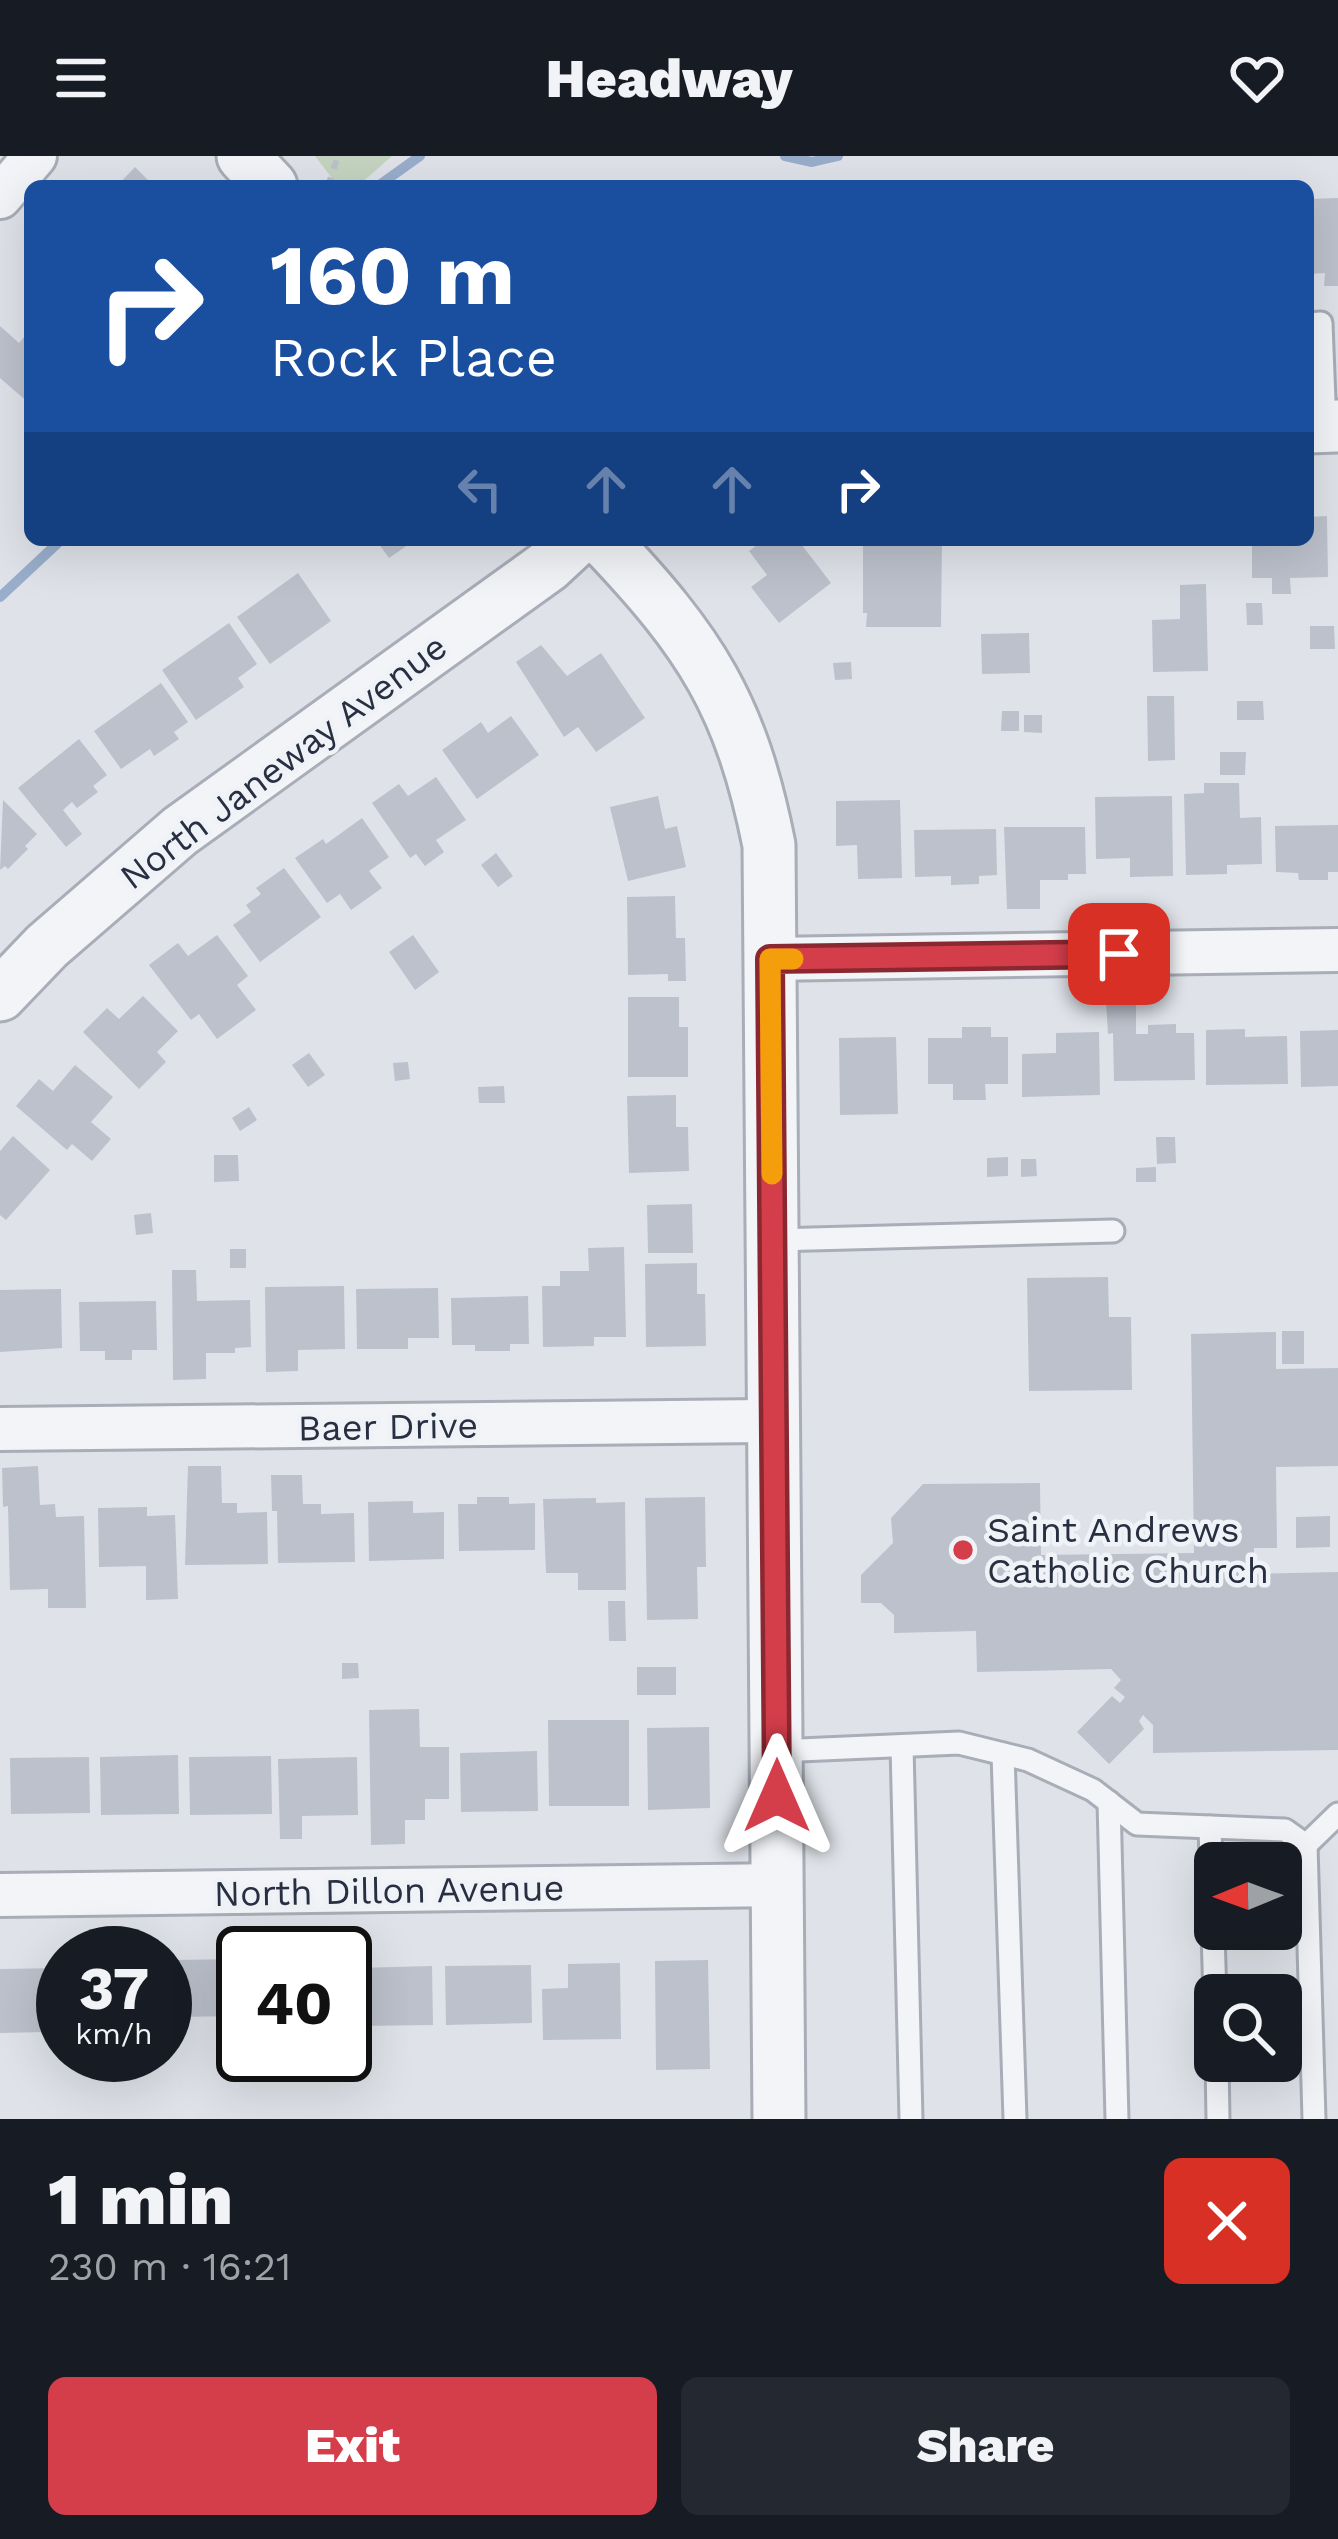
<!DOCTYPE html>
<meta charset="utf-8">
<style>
body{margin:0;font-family:"Work Sans",sans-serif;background:#242831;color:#f1f3f6;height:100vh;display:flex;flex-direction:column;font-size:45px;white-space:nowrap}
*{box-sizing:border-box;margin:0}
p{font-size:39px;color:#9ea1a6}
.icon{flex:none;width:66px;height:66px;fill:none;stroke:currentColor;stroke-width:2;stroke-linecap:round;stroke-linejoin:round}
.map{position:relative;height:1963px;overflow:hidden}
.details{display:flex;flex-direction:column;background:#171b24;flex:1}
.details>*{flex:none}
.banner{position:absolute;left:24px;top:24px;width:1290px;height:366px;border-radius:18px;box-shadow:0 12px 48px #0002;background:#1a4fa0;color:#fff;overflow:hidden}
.needle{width:78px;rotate:269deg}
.buttons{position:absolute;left:1194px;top:1686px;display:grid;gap:24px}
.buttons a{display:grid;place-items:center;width:108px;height:108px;border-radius:18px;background:#171b24;box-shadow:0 12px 48px #0002;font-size:60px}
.speed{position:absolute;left:36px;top:1770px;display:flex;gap:24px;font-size:60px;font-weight:700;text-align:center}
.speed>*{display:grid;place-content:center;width:156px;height:156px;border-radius:50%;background:#171b24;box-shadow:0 12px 48px #0002;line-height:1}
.speed small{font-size:30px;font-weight:400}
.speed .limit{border:6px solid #111;border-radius:18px;background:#fff;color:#111}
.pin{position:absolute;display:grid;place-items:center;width:102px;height:102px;color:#fff;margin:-51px;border-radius:24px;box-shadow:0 6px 18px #0006}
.me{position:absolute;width:132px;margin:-66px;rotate:0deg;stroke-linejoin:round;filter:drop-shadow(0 0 9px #0008)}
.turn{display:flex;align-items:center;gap:42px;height:252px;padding:0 48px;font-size:54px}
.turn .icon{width:156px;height:156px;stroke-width:2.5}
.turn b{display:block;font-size:84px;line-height:102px}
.lanes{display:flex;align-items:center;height:114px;padding:0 48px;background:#0003;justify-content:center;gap:60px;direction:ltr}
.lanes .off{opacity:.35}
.round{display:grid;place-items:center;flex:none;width:126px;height:126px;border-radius:18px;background:#242831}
.headline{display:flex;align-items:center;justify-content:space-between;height:204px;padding:0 48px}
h1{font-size:72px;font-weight:800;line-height:90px}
.cta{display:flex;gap:24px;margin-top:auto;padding:24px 48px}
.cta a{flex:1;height:138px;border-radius:18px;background:#d43e4b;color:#fff;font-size:48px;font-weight:800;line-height:138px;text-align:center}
.cta a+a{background:#242831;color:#f1f3f6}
header{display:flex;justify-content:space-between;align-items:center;height:156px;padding:0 48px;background:#171b24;font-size:54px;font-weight:800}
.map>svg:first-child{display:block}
.green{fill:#c4d4c0}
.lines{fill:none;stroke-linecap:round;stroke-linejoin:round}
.stream{stroke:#99aecb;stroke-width:10}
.building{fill:#bcc1cc}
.service-casing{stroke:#a8adb7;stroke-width:27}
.minor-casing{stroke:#a8adb7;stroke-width:48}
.tertiary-casing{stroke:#a8adb7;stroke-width:57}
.path{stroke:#bdc1c8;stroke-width:6;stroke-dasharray:9 9;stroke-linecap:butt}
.service{stroke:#f2f4f7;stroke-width:21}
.minor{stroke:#f2f4f7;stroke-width:42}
.tertiary{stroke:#f2f4f7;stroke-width:51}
.route-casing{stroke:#8a2831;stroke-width:30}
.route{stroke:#d43e4b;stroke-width:21}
.slow{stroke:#f59e0b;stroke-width:21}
.poi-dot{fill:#d43e4b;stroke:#eff2f7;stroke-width:4.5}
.labels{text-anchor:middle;stroke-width:9;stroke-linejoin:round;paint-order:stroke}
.street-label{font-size:36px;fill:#272f41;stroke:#eff2f7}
.poi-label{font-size:36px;fill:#272f41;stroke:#eff2f7;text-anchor:start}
</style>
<header><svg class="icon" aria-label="menu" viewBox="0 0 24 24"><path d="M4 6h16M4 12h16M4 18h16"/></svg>Headway<svg class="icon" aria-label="heart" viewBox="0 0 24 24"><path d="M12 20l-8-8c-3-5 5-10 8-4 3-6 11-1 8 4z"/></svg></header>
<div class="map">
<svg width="1338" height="1963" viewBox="0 0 1338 1963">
<rect width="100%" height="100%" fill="#dfe3e9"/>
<path class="green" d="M315,0H392L358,30H338Z"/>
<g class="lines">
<g class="stream">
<path d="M785,0L812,6L838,0"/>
<path d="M378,30L420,0"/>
<path d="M0,441L61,384"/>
</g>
</g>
<g class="building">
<path d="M135,11L154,30H117Z"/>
<path d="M1338,42V130H1324L1325,117L1308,118V43Z"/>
<path d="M0,170L19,187L30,174V248L0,222Z"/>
<path d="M1327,360L1328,421L1290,422L1291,438H1272V422H1252V384H1308V361Z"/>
<path d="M376,384H415L389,402Z"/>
<path d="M764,384H798L831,427L779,467L751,431L767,419L749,395Z"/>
<path d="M863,384L942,385L941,471H866L867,457H863Z"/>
<path d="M298,417L331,465L270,508L237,461Z"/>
<path d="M1206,428L1208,515L1153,516L1152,464L1180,463V429Z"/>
<path d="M1246,447H1262L1263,469H1247Z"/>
<path d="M229,467L257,508L238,522L244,531L196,564L162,514Z"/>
<path d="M1310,470H1334L1335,493H1310Z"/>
<path d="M1029,477L1030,517L982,518L981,478Z"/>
<path d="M541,489L567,520L601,497L645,562L596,596L578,571L564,581L516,506Z"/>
<path d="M851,506L852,523L835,524L833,507Z"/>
<path d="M161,527L188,566L174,576L179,583L154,600L150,593L121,613L94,575Z"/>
<path d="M1147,540H1174L1175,604L1148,605Z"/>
<path d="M1237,545H1263L1264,564H1237Z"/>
<path d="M1002,555H1019V575H1001Z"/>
<path d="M1024,559H1042V577L1024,576Z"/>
<path d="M511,560L539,599L477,643L442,594L481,566L488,577Z"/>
<path d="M79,583L107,619L93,630L98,636L77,652L72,646L63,654L82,678L66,691L18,632Z"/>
<path d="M1220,596H1246L1245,619H1220Z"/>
<path d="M436,621L466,664L436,684L444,696L425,710L416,698L410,702L372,647L399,628L408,640Z"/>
<path d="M1204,627H1239L1240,662L1261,661L1262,708L1227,709V718L1186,719L1184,638L1204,637Z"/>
<path d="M658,640L665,673L677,670L686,711L628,725L610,651Z"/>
<path d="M1172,640L1173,720L1130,721V702L1096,703L1095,641Z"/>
<path d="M3,644L37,678L25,690L28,693L8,713L5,710L0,714Z"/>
<path d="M900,644L902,722L858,723L857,689L836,690V645Z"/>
<path d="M362,662L389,701L369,715L382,732L351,754L340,738L327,747L295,702L323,683L326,688Z"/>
<path d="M1338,669V716H1328V724H1299L1298,717L1276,716L1275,670Z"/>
<path d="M1004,671H1085L1086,718H1068V724H1040V753H1007Z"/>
<path d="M996,673L997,719L979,720V728L951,729V720L915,721L914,674Z"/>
<path d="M496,697L513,720L498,731L481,709Z"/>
<path d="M284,712L321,761L260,806L233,769L251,756L246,749L261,738L256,732Z"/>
<path d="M675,740L676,782H685L686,825H668V818L628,819L627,741Z"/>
<path d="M217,779L248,820L237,829L256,854L217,883L199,858L191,864L149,809L178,787L188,800Z"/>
<path d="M413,779L439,816L415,834L389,796Z"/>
<path d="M143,840L178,875L157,896L166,906L139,933L83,876L107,852L119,863Z"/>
<path d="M628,841H679V871H688V921H628Z"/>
<path d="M1106,844H1136V878H1148V869L1176,868V877H1194L1195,924L1114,925L1113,877L1108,878Z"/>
<path d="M962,871H991V881H1008V928H985L986,944H953V928H928V882H962Z"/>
<path d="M1245,873V881L1287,880L1288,928L1206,929V874Z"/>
<path d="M1338,874V930L1301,931L1300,875Z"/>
<path d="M1099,876L1100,939L1022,941V898L1056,897V877Z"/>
<path d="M896,881L898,958L840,959L839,882Z"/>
<path d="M309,897L325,919L308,931L292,909Z"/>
<path d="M408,906L410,923L395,925L393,907Z"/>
<path d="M75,909L113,941L91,966L111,983L92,1005L72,988L67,994L16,950L39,923L53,935Z"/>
<path d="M504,930L505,947H479L478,931Z"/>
<path d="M676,939V971H688L689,1015L629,1017L627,940Z"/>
<path d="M249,951L257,964L240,975L232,962Z"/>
<path d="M13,980L50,1014L6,1064L0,1059V995Z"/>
<path d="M1156,981H1175L1176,1007L1157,1008Z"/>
<path d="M214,999H238L239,1025L214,1026Z"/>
<path d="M1008,1001V1020L987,1021V1002Z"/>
<path d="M1021,1003H1036L1037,1020L1021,1021Z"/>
<path d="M1156,1011V1026H1136V1012Z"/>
<path d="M692,1048L693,1097H648L647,1049Z"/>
<path d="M151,1057L153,1077L136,1079L134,1059Z"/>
<path d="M624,1091L626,1181H594V1190L543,1191L542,1130H560V1115H589L588,1092Z"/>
<rect x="230" y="1093" width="16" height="19"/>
<path d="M697,1107V1138H705L706,1190L646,1191L645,1108Z"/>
<path d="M172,1114H196L197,1145L250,1144L251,1191L235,1192V1197H206V1223L173,1224Z"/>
<path d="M1108,1121L1109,1161H1131L1132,1234L1029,1235L1027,1122Z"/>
<path d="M344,1130L345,1193L298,1194V1215L266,1216L265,1131Z"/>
<path d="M438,1132L439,1182H408V1193H357L356,1133Z"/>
<path d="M61,1133L62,1192L0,1196V1134Z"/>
<path d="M528,1140L529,1188H510V1195H475V1189H452L451,1142Z"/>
<path d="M156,1145L157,1194H132V1204H105V1195H80L79,1146Z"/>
<rect x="1282" y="1175" width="22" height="33"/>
<path d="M1276,1176V1213L1338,1212V1310L1276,1311L1277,1392H1254V1418L1338,1416V1594L1153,1597V1569L1143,1559L1139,1565L1144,1573L1109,1608L1077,1576L1112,1540L1120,1547L1125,1541L1114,1532L1121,1524L1111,1513L977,1516L976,1475L894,1477V1459L881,1447H861V1419L893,1387L891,1362L923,1328L1040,1327L1041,1399L1194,1397L1191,1178Z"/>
<path d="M38,1310L40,1349L55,1348L56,1361L84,1360L86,1452H48V1433L10,1434L8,1350L3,1351L2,1312Z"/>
<path d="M188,1310H221L222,1347H237V1357L267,1356L268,1408L185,1409Z"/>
<path d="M271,1319H302L303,1348H321V1358L354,1357L355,1406L278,1407L277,1355H272Z"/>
<path d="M477,1341H509V1348L535,1347V1394L459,1395L458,1348H477Z"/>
<path d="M705,1341L706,1411H697L698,1463L647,1464L645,1342Z"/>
<path d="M596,1342V1347L625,1346L626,1434H578V1417H546L543,1343Z"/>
<path d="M413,1345V1357L444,1356V1403L369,1405L368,1346Z"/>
<path d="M147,1351V1360L175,1359L178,1443L146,1444V1410L99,1411L98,1352Z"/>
<path d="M1330,1360V1391L1296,1392V1361Z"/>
<path d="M608,1445H625L626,1485H609Z"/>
<path d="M342,1507H358L359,1522L342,1523Z"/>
<rect x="637" y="1511" width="39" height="28"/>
<path d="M419,1553L420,1591H449V1643H425V1664H405V1688L371,1689L369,1554Z"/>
<path d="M548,1564H629V1650H549Z"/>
<path d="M709,1571L710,1652L648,1654L647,1572Z"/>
<path d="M537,1595L538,1655L461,1656L460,1597Z"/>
<path d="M178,1599L179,1658L101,1659L100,1601Z"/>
<path d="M271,1600L272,1658L190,1659L189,1601Z"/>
<path d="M89,1601L90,1657L11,1658L10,1602Z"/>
<path d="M357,1601L358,1659L302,1660V1683H280L278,1603Z"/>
<path d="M243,1803V1860L173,1861L172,1804Z"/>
<path d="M708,1804L710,1913L656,1914L655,1805Z"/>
<path d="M620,1807L621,1883L543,1884L542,1833L568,1832V1808Z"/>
<path d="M531,1809L532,1867L446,1869L445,1810Z"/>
<path d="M432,1810L433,1869L357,1870L356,1812Z"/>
<path d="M63,1812V1856L46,1857L47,1876L0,1877V1813Z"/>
<path d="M291,1899H343L344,1907H291Z"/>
</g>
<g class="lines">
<g class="service-casing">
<g id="service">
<path d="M1308,168L1321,167L1325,270"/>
<path d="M774,1084L1113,1075"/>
<path d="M902,1590L911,1963"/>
<path d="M777,1595L959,1587L1028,1604L1093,1634L1137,1668L1285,1674L1306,1689L1314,1963"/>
<path d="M1003,1598L1015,1963"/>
<path d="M1109,1646L1117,1963"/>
<path d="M1210,1671L1215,1844"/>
<path d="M1306,1689L1338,1658"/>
<path d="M1217,1905L1218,1963"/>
</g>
</g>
<g class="minor-casing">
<g id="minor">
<path d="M0,41L35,0"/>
<path d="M770,803L1338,794"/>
<path d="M0,1273L775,1265"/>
<path d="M0,1739L778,1729"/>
</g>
</g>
<g class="tertiary-casing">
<g id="tertiary">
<path d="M243,0L271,30"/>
<path d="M1308,271L1338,270"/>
<path d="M603,384C701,487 741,549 769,689L779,1963"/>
<path d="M0,839L47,790L180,675L548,410L576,384"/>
</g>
</g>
<path class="path" d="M328,30L338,0"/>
<use href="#service" class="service"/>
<use href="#minor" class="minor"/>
<use href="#tertiary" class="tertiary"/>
</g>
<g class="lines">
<g class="route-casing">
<path id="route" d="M777,1640L770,803L1119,798"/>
</g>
<use href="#route" class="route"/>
<path class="slow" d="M772,1018L770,803H793"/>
</g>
<circle class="poi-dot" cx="963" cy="1394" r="12"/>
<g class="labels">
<g class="street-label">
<text transform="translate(283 605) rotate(-37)" y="13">North Janeway Avenue</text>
<text transform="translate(388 1270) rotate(-1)" y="13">Baer Drive</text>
<text transform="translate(389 1734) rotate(-1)" y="13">North Dillon Avenue</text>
</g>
<g class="poi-label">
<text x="987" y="1386">Saint Andrews<tspan x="987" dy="41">Catholic Church</tspan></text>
</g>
</g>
</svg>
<div class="buttons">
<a><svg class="needle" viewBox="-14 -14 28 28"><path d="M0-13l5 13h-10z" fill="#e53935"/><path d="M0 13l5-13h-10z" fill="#9ea1a6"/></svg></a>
<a><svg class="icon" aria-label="search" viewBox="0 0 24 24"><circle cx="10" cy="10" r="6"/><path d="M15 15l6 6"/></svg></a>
</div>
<div class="speed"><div>37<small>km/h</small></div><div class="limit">40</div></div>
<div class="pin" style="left:1119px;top:798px;background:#d93025"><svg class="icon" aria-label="arrive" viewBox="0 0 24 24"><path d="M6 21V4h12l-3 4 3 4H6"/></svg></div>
<svg class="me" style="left:777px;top:1640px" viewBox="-20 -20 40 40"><path d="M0-17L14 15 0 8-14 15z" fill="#d43e4b" stroke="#fff" stroke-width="4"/></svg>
<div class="banner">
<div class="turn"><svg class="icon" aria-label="right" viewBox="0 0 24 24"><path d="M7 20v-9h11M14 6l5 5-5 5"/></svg><div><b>160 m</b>Rock Place</div></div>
<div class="lanes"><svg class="icon off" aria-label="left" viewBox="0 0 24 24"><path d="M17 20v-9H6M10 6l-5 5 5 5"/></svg><svg class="icon off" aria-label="ahead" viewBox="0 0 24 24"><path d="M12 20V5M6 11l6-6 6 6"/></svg><svg class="icon off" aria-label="ahead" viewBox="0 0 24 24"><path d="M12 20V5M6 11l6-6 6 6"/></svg><svg class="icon" aria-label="right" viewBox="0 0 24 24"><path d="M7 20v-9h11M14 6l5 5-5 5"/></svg></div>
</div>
</div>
<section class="details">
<div class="headline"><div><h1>1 min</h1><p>230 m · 16:21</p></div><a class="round" style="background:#d93025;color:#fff"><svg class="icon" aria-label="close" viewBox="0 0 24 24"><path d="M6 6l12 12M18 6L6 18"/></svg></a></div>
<div class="cta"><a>Exit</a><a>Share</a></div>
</section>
